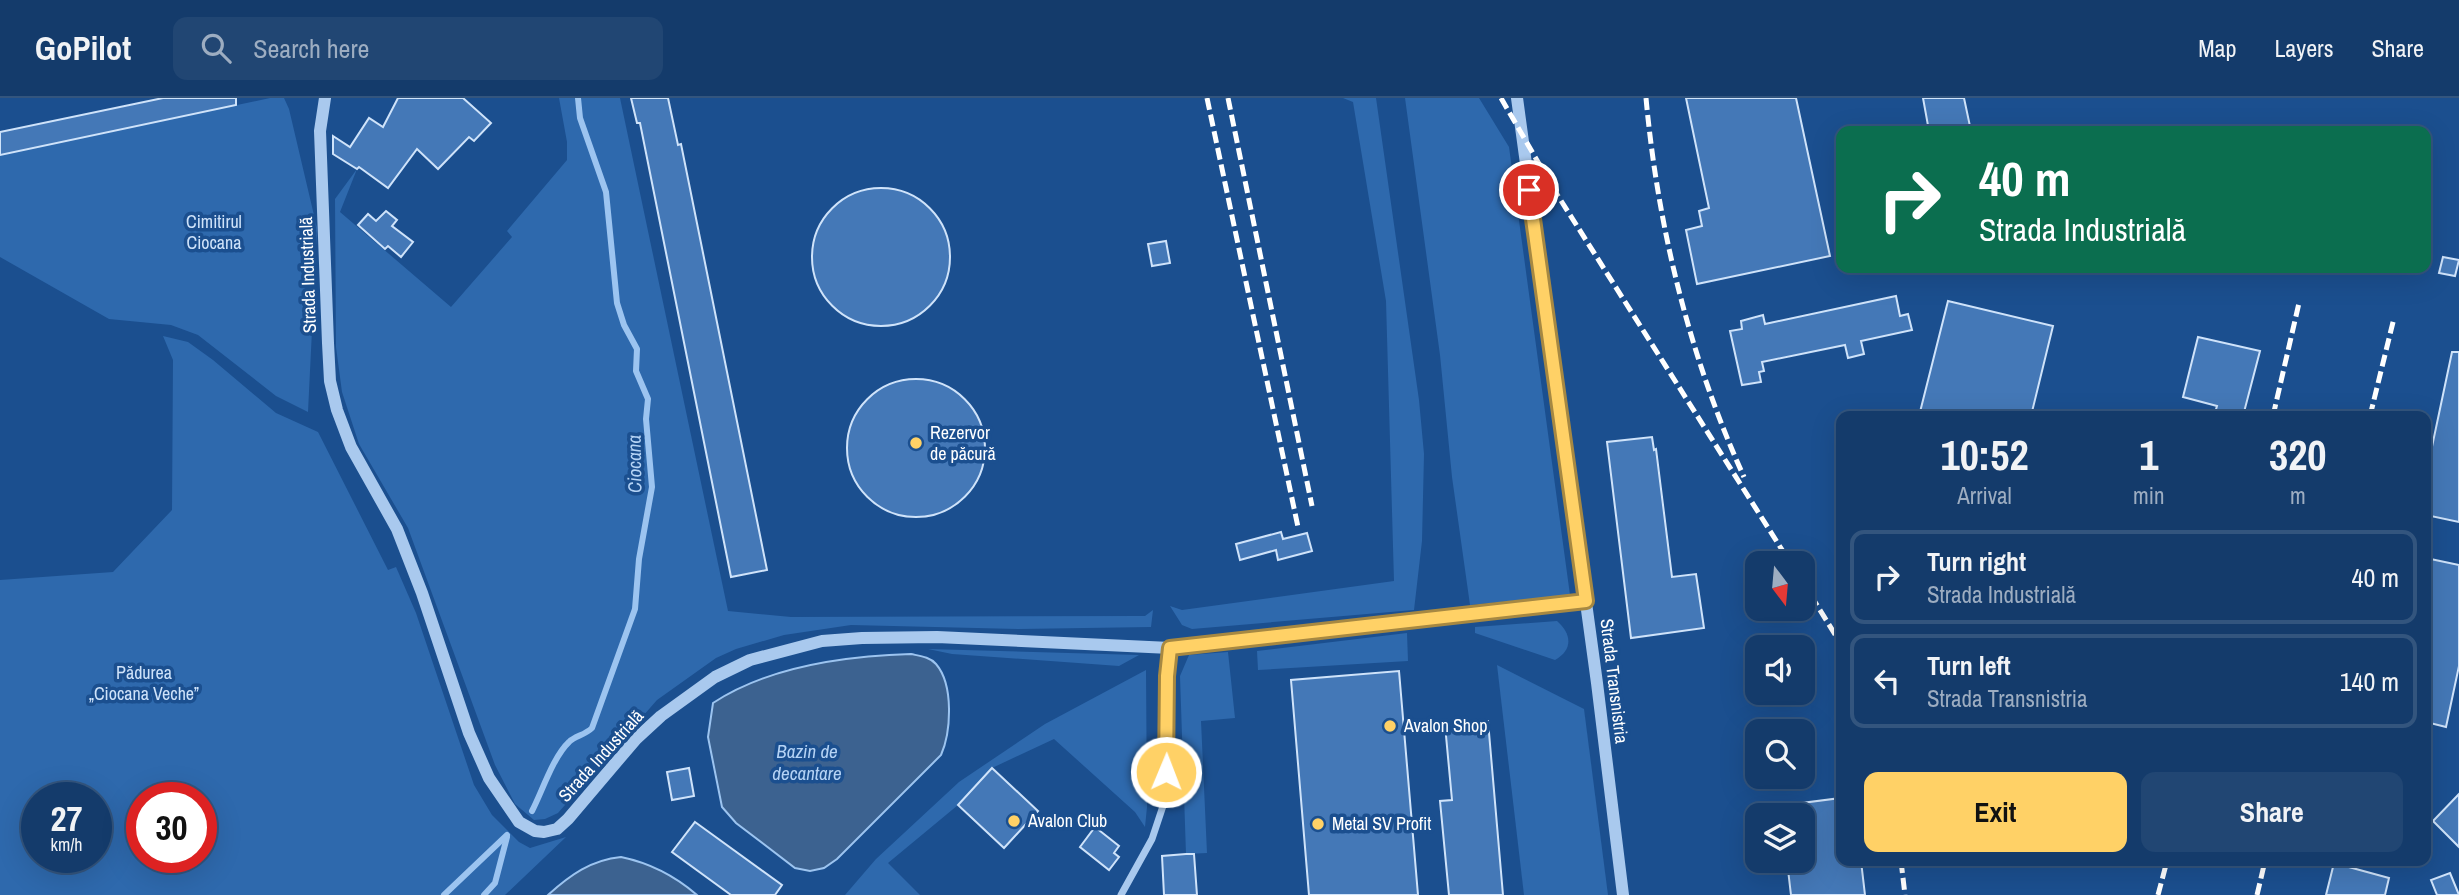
<!DOCTYPE html>
<meta charset="utf-8">
<style>
body{margin:0;font-family:"Archivo Narrow",sans-serif;background:#214673;color:#f1f3f6;height:100vh;display:flex;flex-direction:column;font-size:26px;white-space:nowrap}
*{box-sizing:border-box;margin:0}
p{font-size:23px;color:#9dadc1}
.icon{flex:none;width:38px;height:38px;fill:none;stroke:currentColor;stroke-width:2;stroke-linecap:round;stroke-linejoin:round}
.map{position:relative;flex:1;overflow:hidden}
.details{position:absolute;left:1836px;top:313px;width:595px;height:455px;display:flex;flex-direction:column;background:#143b6b;border-radius:14px;box-shadow:0 7px 28px #0002,0 0 0 2px #33557e}
.details>*{flex:none}
.top-card{position:absolute;left:1836px;top:28px;width:595px;height:147px;border-radius:14px;box-shadow:0 7px 28px #0002,0 0 0 2px #33557e;background:#0b6e4f;color:#fff;overflow:hidden}
.needle{width:46px;rotate:164deg}
.tools{position:absolute;left:1745px;top:453px;display:grid;gap:14px}
.tools a{display:grid;place-items:center;width:70px;height:70px;border-radius:14px;background:#143b6b;box-shadow:0 7px 28px #0002,0 0 0 2px #33557e;font-size:35px}
.speed{position:absolute;left:21px;top:684px;display:flex;gap:14px;font-size:35px;font-weight:700;text-align:center}
.speed>*{display:grid;place-content:center;width:91px;height:91px;border-radius:50%;background:#143b6b;box-shadow:0 7px 28px #0002,0 0 0 2px #33557e;line-height:1}
.speed small{font-size:18px;font-weight:400}
.speed .limit{border:10px solid #d22;background:#fff;color:#111}
.pin{position:absolute;display:grid;place-items:center;width:60px;height:60px;color:#fff;margin:-30px;border:4px solid #fff;border-radius:50%;box-shadow:0 2px 7px #0007}
.me{position:absolute;width:77px;margin:-38px;rotate:1deg;stroke-linejoin:round;filter:drop-shadow(0 0 5px #0008)}
.turn{display:flex;align-items:center;gap:24px;height:147px;padding:0 28px;font-size:32px}
.turn .icon{width:91px;height:91px;stroke-width:2.5}
.turn b{display:block;font-size:49px;line-height:60px}
.eta{display:flex;justify-content:space-evenly;align-items:center;height:119px;text-align:center}
.eta b{font-size:42px;font-weight:700;line-height:49px}
.action{display:flex;gap:14px;margin-top:auto;padding:14px 28px}
.action a{flex:1;height:80px;border-radius:14px;background:#ffd166;color:#111;font-size:28px;font-weight:700;line-height:80px;text-align:center}
.action a+a{background:#214673;color:#f1f3f6}
ul{padding:0;list-style:none}
li{display:flex;align-items:center;gap:21px;height:94px;margin:0 14px 10px;padding:0 14px;border:4px solid #33557e;border-radius:14px}
li div{flex:1}
li b{display:block;font-size:26px}
li em{font-style:normal}
header{display:flex;align-items:center;gap:42px;box-sizing:border-box;height:98px;padding:0 35px;background:#143b6b;border-bottom:2px solid #33557e}
header strong{font-size:33px}
nav{display:flex;gap:38px;margin-inline-start:auto;font-size:24px}
.search{width:490px;height:63px;background:#214673;display:flex;align-items:center;gap:18px;box-sizing:border-box;padding:0 24px;border-radius:14px;color:#9dadc1;font-size:26px}
.map>svg:first-child{display:block}
.green{fill:#2e69ad;fill-rule:evenodd}
.water{fill:#3c6290;stroke:#9cc4f0;stroke-width:2}
.lines{fill:none;stroke-linecap:round;stroke-linejoin:round}
.stream{stroke:#9cc4f0;stroke-width:6}
.building{fill:#4478b7;stroke:#cfe3fa;stroke-width:2}
.minor{stroke:#a9c9ee;stroke-width:7}
.tertiary{stroke:#a9c9ee;stroke-width:12}
.rail{stroke:#fff;stroke-width:5;stroke-dasharray:12 5;stroke-linecap:butt}
.route-casing{stroke:#a68842;stroke-width:18}
.route{stroke:#ffd166;stroke-width:12}
.poi-dot{fill:#ffd166;stroke:#1b4f8f;stroke-width:2.5}
.labels{text-anchor:middle;stroke-width:7;stroke-linejoin:round;paint-order:stroke}
.park-label{font-size:18px;fill:#cfe3fa;stroke:#1b4f8f}
.street-label{font-size:18px;fill:#fff;stroke:#1b4f8f}
.poi-label{font-size:18px;fill:#fff;stroke:#1b4f8f;text-anchor:start}
.water-label{font-size:19px;font-style:italic;fill:#b5d3f5;stroke:#1b4f8f}
</style>
<header>
<strong>GoPilot</strong>
<div class="search"><svg class="icon" aria-label="search" viewBox="0 0 24 24"><circle cx="10" cy="10" r="6"/><path d="M15 15l6 6"/></svg>Search here</div>
<nav><a>Map</a><a>Layers</a><a>Share</a></nav>
</header>
<div class="map">
<svg width="2459" height="797" viewBox="0 0 2459 797">
<rect width="100%" height="100%" fill="#1b4f8f"/>
<g class="green">
<path d="M270,0H284L289,11L317,130L308,314L276,298L198,237L171,227L109,221L0,159V57Z"/>
<path d="M559,0H620L728,513L791,519L1145,518L1153,512L1151,529L1019,531L851,527L784,537L736,551L716,560L657,602L558,715L545,721L534,722L515,706L495,667L408,430L359,346L342,294L336,249L335,101L357,71L340,114L451,209L512,139L507,133L567,62V44Z"/>
<path d="M1343,0H1376L1419,302L1424,356L1422,443L1414,512L1192,531L1182,527L1170,508L1182,512L1394,483L1386,203L1353,4Z"/>
<path d="M1405,0H1479L1509,49L1570,497L1470,507L1452,379L1440,257Z"/>
<path d="M163,238L188,244L213,262L276,315L318,334L388,472L396,469L416,515L474,687L492,717L519,744L530,750L566,739L505,797H0V482L113,474L172,412L173,262ZM37,700H96V760H37ZM142,700H201V760H142Z"/>
<path d="M1557,523C1572,536 1573,552 1555,562L1475,535V529Z"/>
<path d="M1407,535L1408,563L1258,572L1257,553Z"/>
<path d="M928,551L1139,557L1119,568L952,556Z"/>
<path d="M1228,554L1235,620L1201,623L1207,755L1186,756L1180,578L1189,557Z"/>
<path d="M1497,567L1584,611L1608,797H1524Z"/>
<path d="M1146,572L1147,709L1145,729L1135,714L1054,641L992,670L958,707L888,765L920,797H845L876,761L959,684L1045,626Z"/>
</g>
<g class="water">
<path d="M911,556C920,558 930,559 936,566C954,587 951,634 941,657L837,761L824,770L810,773L795,770L736,725L722,709L708,639L713,605C769,568 845,558 911,556Z"/>
<path d="M621,759C650,765 675,778 697,797H548C570,777 591,762 621,759Z"/>
</g>
<g class="lines">
<g class="stream">
<path d="M532,713C542,694 553,659 569,644C575,638 585,637 592,630L635,511L639,461L652,389L646,321L648,301L636,273L637,251L624,227L617,205L606,94L580,20L578,0"/>
<path d="M444,797L507,737"/>
<path d="M484,797L495,785L507,739"/>
</g>
</g>
<g class="building">
<path d="M163,0H236V7L0,57V34Z"/>
<path d="M398,0H463L491,25L474,43L469,39L438,71L417,51L388,90L359,69L357,71L333,56V38L350,49L369,20L383,29Z"/>
<path d="M631,0H668L678,47L681,46L767,472L731,479L640,25H637Z"/>
<path d="M1686,0H1796L1830,158L1697,186L1686,132L1702,128L1699,113L1709,110Z"/>
<path d="M1923,0H1964L1971,33H1929Z"/>
<circle cx="881" cy="159" r="69"/>
<path d="M386,113L397,122L392,128L413,144L401,159L388,148L385,151L358,127L368,116L376,123Z"/>
<path d="M1166,143L1170,165L1152,168L1148,146Z"/>
<path d="M2443,159L2459,162L2455,178L2439,175Z"/>
<path d="M1896,198L1900,218L1908,216L1912,232L1861,243L1864,256L1848,260L1845,247L1762,264L1764,273L1759,274L1761,284L1742,287L1730,233L1742,231L1741,223L1763,217L1765,226Z"/>
<path d="M1948,203L2053,228L2031,318H1919Z"/>
<path d="M2198,239L2260,253L2243,318H2214L2217,308L2183,299Z"/>
<path d="M2452,254H2459V424L2426,417V377Z"/>
<circle cx="916" cy="350" r="69"/>
<path d="M1652,339L1654,352L1656,351L1672,479L1696,476L1704,530L1631,540L1607,344Z"/>
<path d="M1281,434L1283,441L1307,435L1312,453L1278,462L1276,452L1240,462L1236,446Z"/>
<path d="M2426,460L2459,467V568L2446,629L2426,624Z"/>
<path d="M1399,573L1418,797H1309L1291,582Z"/>
<path d="M1488,623L1503,797H1449L1440,703L1452,702L1445,627Z"/>
<path d="M689,670L694,698L672,702L667,674Z"/>
<path d="M992,670L1038,713L1004,750L958,707Z"/>
<path d="M2459,696V749L2433,723Z"/>
<path d="M1841,700V763H1861L1865,797H1791L1787,763H1802V705Z"/>
<path d="M695,724L782,787L775,797H731L672,754Z"/>
<path d="M1095,729L1119,748L1114,755L1119,759L1109,772L1080,749Z"/>
<path d="M1186,756H1194L1197,797H1164L1162,758Z"/>
<path d="M2334,765L2389,780L2385,797H2326Z"/>
<path d="M2450,775L2459,797H2437L2431,782Z"/>
</g>
<g class="lines">
<path class="minor" d="M1121,797L1152,741L1166,699L1167,578L1170,550"/>
<g class="tertiary">
<path d="M325,0L320,33L328,245L330,283L337,312L351,349L397,431L422,495L469,635L489,680L519,724L535,733L544,734L557,731L568,721L636,641L661,618L715,579L750,562L822,543L862,540L937,539L1170,550L1586,503"/>
<path d="M1517,0L1597,585L1623,797"/>
</g>
<g class="rail">
<path d="M1207,0L1298,429"/>
<path d="M1228,0L1312,408"/>
<path d="M1501,0L1553,90L1791,466"/>
<path d="M1646,0C1658,131 1690,260 1744,379"/>
<path d="M2273,318L2299,205"/>
<path d="M2370,318L2394,220"/>
<path d="M1802,483L1841,546"/>
<path d="M1901,763L1905,797"/>
<path d="M2158,797L2167,763"/>
<path d="M2257,797L2265,763"/>
</g>
</g>
<g class="lines">
<g class="route-casing">
<path id="route" d="M1166,674L1167,578L1170,550L1586,503L1529,92"/>
</g>
<use href="#route" class="route"/>
</g>
<g class="poi-dot">
<circle cx="916" cy="345" r="7"/>
<circle cx="1390" cy="628" r="7"/>
<circle cx="1014" cy="723" r="7"/>
<circle cx="1318" cy="726" r="7"/>
</g>
<g class="labels">
<g class="park-label">
<text x="214" y="130">Cimitirul<tspan x="214" dy="21">Ciocana</tspan></text>
<text x="144" y="581">Pădurea<tspan x="144" dy="21">„Ciocana Veche”</tspan></text>
</g>
<g class="street-label">
<text transform="translate(308 177) rotate(-92)" y="6">Strada Industrială</text>
<text transform="translate(1614 583) rotate(83)" y="6">Strada Transnistria</text>
<text transform="translate(601 658) rotate(-48)" y="6">Strada Industrială</text>
</g>
<g class="poi-label">
<text x="930" y="341">Rezervor<tspan x="930" dy="21">de păcură</tspan></text>
<text x="1404" y="634">Avalon Shop</text>
<text x="1028" y="729">Avalon Club</text>
<text x="1332" y="732">Metal SV Profit</text>
</g>
<g class="water-label">
<text transform="translate(634 366) rotate(-91)" y="7">Ciocana</text>
<text x="807" y="660">Bazin de<tspan x="807" dy="22">decantare</tspan></text>
</g>
</g>
</svg>
<div class="tools">
<a><svg class="needle" viewBox="-14 -14 28 28"><path d="M0-13l5 13h-10z" fill="#e53935"/><path d="M0 13l5-13h-10z" fill="#9dadc1"/></svg></a>
<a><svg class="icon" aria-label="sound" viewBox="0 0 24 24"><path d="M4 9h4l5-4v14l-5-4H4zM17 9q2 3 0 6"/></svg></a>
<a><svg class="icon" aria-label="search" viewBox="0 0 24 24"><circle cx="10" cy="10" r="6"/><path d="M15 15l6 6"/></svg></a>
<a><svg class="icon" aria-label="layers" viewBox="0 0 24 24"><path d="M12 4l9 5-9 5-9-5zM3 14l9 5 9-5"/></svg></a>
</div>
<div class="speed"><div>27<small>km/h</small></div><div class="limit">30</div></div>
<div class="pin" style="left:1529px;top:92px;background:#d93025"><svg class="icon" aria-label="arrive" viewBox="0 0 24 24"><path d="M6 21V4h12l-3 4 3 4H6"/></svg></div>
<svg class="me" style="left:1166px;top:674px" viewBox="-20 -20 40 40"><circle r="17" fill="#ffd166" stroke="#fff" stroke-width="3"/><path d="M0-11L8 9 0 5-8 9z" fill="#fff"/></svg>
<div class="top-card">
<div class="turn"><svg class="icon" aria-label="right" viewBox="0 0 24 24"><path d="M7 20v-9h11M14 6l5 5-5 5"/></svg><div><b>40 m</b>Strada Industrială</div></div>
</div>
<section class="details">
<div class="eta">
<div><b>10:52</b><p>Arrival</p></div>
<div><b>1</b><p>min</p></div>
<div><b>320</b><p>m</p></div>
</div>
<ul>
<li><svg class="icon" aria-label="right" viewBox="0 0 24 24"><path d="M7 20v-9h11M14 6l5 5-5 5"/></svg><div><b>Turn right</b><p>Strada Industrială</p></div><em>40 m</em></li>
<li><svg class="icon" aria-label="left" viewBox="0 0 24 24"><path d="M17 20v-9H6M10 6l-5 5 5 5"/></svg><div><b>Turn left</b><p>Strada Transnistria</p></div><em>140 m</em></li>
</ul>
<div class="action"><a>Exit</a><a>Share</a></div>
</section>
</div>
